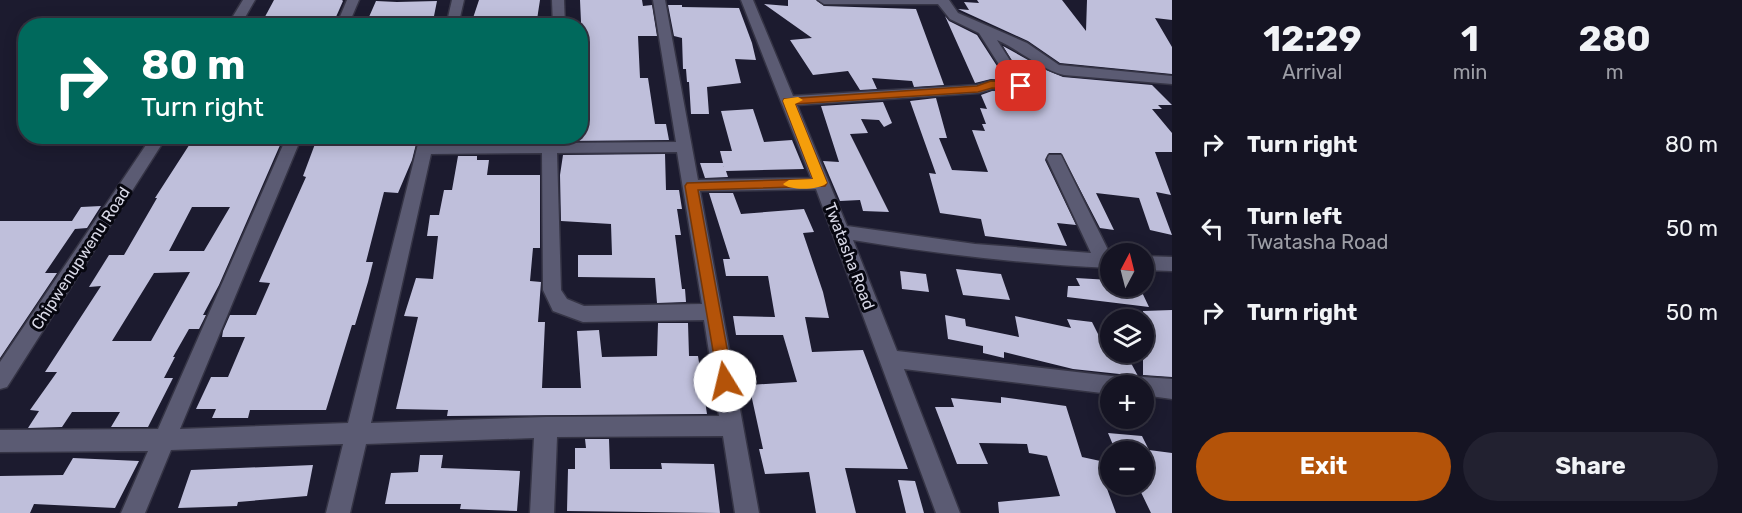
<!DOCTYPE html>
<meta charset="utf-8">
<style>
body{margin:0;font-family:Rubik,sans-serif;background:#222130;color:#f1f3f6;height:100vh;display:flex;flex-direction:column;font-size:22px;white-space:nowrap}
*{box-sizing:border-box;margin:0}
p{font-size:20px;color:#9d9ea6}
.icon{flex:none;width:33px;height:33px;fill:none;stroke:currentColor;stroke-width:2;stroke-linecap:round;stroke-linejoin:round}
.map{position:relative;flex:1;overflow:hidden}
.sheet{display:flex;flex-direction:column;background:#151423;width:570px}
.sheet>*{flex:none}
.top-card{position:absolute;left:18px;top:18px;width:570px;height:126px;border-radius:24px;box-shadow:0 3px 15px #0003,0 0 0 2px #343341;background:#00695c;color:#fff;overflow:hidden}
.needle{width:39px;rotate:7deg}
.tools{position:absolute;left:1100px;top:243px;display:grid;gap:12px}
.tools a{display:grid;place-items:center;width:54px;height:54px;border-radius:50%;background:#151423;box-shadow:0 3px 15px #0003,0 0 0 2px #343341;font-size:30px}
.pin{position:absolute;display:grid;place-items:center;width:51px;height:51px;color:#fff;margin:-26px;border-radius:12px;box-shadow:0 3px 9px #0006}
.me{position:absolute;width:66px;margin:-33px;rotate:351deg;stroke-linejoin:round;filter:drop-shadow(0 0 4px #0008)}
.turn{display:flex;align-items:center;gap:21px;height:126px;padding:0 24px;font-size:27px}
.turn .icon{width:78px;height:78px;stroke-width:2.5}
.turn b{display:block;font-size:42px;line-height:51px}
.eta{display:flex;justify-content:space-evenly;align-items:center;height:102px;text-align:center}
.eta b{font-size:36px;font-weight:700;line-height:42px}
.primary-button{display:flex;gap:12px;margin-top:auto;padding:12px 24px}
.primary-button a{flex:1;height:69px;border-radius:36px;background:#b45309;color:#fff;font-size:24px;font-weight:700;line-height:69px;text-align:center}
.primary-button a+a{background:#222130;color:#f1f3f6}
ul{padding:0;list-style:none}
li{display:flex;align-items:center;gap:18px;height:84px;padding:0 24px}
li div{flex:1}
li b{display:block;font-size:22px}
li em{font-style:normal}
main{display:flex;flex:1;min-height:0}
.map>svg:first-child{display:block}
.building{fill:#bfbfdb;fill-rule:evenodd}
.lines{fill:none;stroke-linecap:round;stroke-linejoin:round}
.street-casing{stroke:#353445;stroke-width:3}
.street{fill:#5b5b73;fill-rule:evenodd}
.route{fill:#b45309;stroke:#753606;stroke-width:1.5}
.slow{fill:#f59e0b}
.labels{text-anchor:middle;stroke-width:6;stroke-linejoin:round;paint-order:stroke}
.street-label{font-size:16px;fill:#d9d9e7;stroke:#070710}
</style>
<main>
<div class="map">
<svg width="1172" height="513" viewBox="0 0 1172 513">
<rect width="100%" height="100%" fill="#1c1b2f"/>
<g class="building">
<path d="M274,0H342L343,1L332,26H260Z"/>
<path d="M479,0H540L536,26L471,24Z"/>
<path d="M580,0H642L643,6L652,5L657,36H638L640,78H648L655,124H666L669,140L565,141V136H580V66H583Z"/>
<path d="M788,0H816L824,6L916,9L944,85L914,87L912,81L872,78L877,89L860,90L848,71L813,75L790,40L812,38L764,4L788,6Z"/>
<path d="M977,0H1062L1086,31L1087,0H1172V20L1155,18L1172,47V74L1060,63L1028,41L958,9L969,10L964,2L979,3Z"/>
<path d="M376,1L397,2L437,1L432,26H365Z"/>
<path d="M668,5H682V7L739,8L752,43L756,60L735,59L741,83L707,87L709,114H691L689,82H687L686,69H683L682,38L674,36Z"/>
<path d="M945,16L949,21L977,35L1006,80L991,79L975,83Z"/>
<path d="M1003,46L1046,70L1063,77L1152,85L1172,105H1158L1162,109H1152L1172,133V152H1155L1171,195L1156,192L1172,235L1150,230L1139,198L1096,193L1114,230L1100,228L1061,153H1049L1045,160L1076,225L1057,223L1067,246L985,236L981,219L940,213L929,173L936,174L910,101L936,98L947,138H939L952,170L988,172L972,130L985,131L982,124H986L980,108L987,109L981,95L992,91L1025,92L1029,88Z"/>
<path d="M883,102L892,123L884,127L879,120L861,119L868,133L850,134L889,212L863,211L860,200L840,201L823,161L839,162L821,106Z"/>
<path d="M753,109L764,142L792,140L804,169L726,171L728,177L705,178L700,163H723L724,167L720,151H732L721,111Z"/>
<path d="M195,136H284L219,285L203,315H206L199,329H189L173,357H175L164,378H173L148,427H111L120,412H72L62,427L28,428L39,411L30,410L57,372H45L101,286L89,287L109,255H124L157,198H155ZM192,207H230L204,251H169ZM190,272L151,341H112L154,273Z"/>
<path d="M318,136H345L342,144L376,146L379,136H418L412,160L398,193L384,192L366,262H373L368,282L355,325H352L326,410H250L248,418H212L216,409H196L211,377H228L245,337H222L223,331L230,315H256L270,283L259,282L306,177L303,176Z"/>
<path d="M665,154L666,190H679L682,209H677L681,235H675L682,289H685L686,302L657,303L655,278L578,277V255H612L611,224L561,221L560,175L563,155Z"/>
<path d="M458,156H477V160H489L487,175H540V248H533L530,281L541,282L538,322H545L542,388H581L577,331L599,330L602,357L657,356L658,323H688L689,356H698L707,414L447,416L448,410L396,409L418,317L404,316L416,278L433,279L438,236H427L430,215H439L444,190H452Z"/>
<path d="M709,193H733L741,214L804,209L814,232L803,233L823,292L829,318L805,317L812,352L863,350L908,469L845,468L856,513H816L809,472L765,474L759,449H763L749,385L797,382L783,335H736L733,316L775,317L768,276H726L723,259H730Z"/>
<path d="M101,206L87,228L75,229L45,273H57L0,358V221H72L81,207Z"/>
<path d="M956,269L1001,274L1010,300L963,295Z"/>
<path d="M900,271L926,274L929,292L902,289Z"/>
<path d="M1076,278L1110,280V286H1139L1149,307L1067,297L1068,286H1080Z"/>
<path d="M1172,310V377L1143,375V311Z"/>
<path d="M945,315L965,319L966,326L1019,337L1015,316L1071,328L1067,319L1092,322L1102,342H1110V352H1125L1138,376L1073,369L1004,352V358L983,353V346L948,339Z"/>
<path d="M1001,397L1066,406L1082,457L1105,462L1110,476V484H1113L1114,488L1106,486L1116,513H999L998,502L1060,496L1047,456L1029,453L1027,444L979,443L988,464H957L935,407H954L951,398L1001,403Z"/>
<path d="M1108,433L1142,436L1149,450L1172,453V513H1151L1137,484H1143V452H1116Z"/>
<path d="M585,439H609L610,469H662L661,463L714,464L720,513L567,511L568,469H575V448H586Z"/>
<path d="M420,455H443L441,468L520,471L517,511L460,509L461,504H385L391,473L418,472Z"/>
<path d="M73,458L139,461L115,508L34,504L30,513H0V476L63,475Z"/>
<path d="M313,465L307,496L238,502L237,506L178,508L191,470Z"/>
<path d="M898,480L915,481L924,513H906Z"/>
</g>
<g class="lines">
<g class="street-casing">
<g id="street">
<path d="M243,0H255L240,26H227Z"/>
<path d="M347,0H359L348,26H336Z"/>
<path d="M452,0H464L458,26H446Z"/>
<path d="M552,0H564L565,26H553Z"/>
<path d="M653,0H665L698,180L811,178L741,0H753L793,96L977,85L991,81L1010,82L979,33L950,19L938,4H824L818,0H949L958,13L1027,43L1059,65L1172,76V84L1064,75C1040,69 1020,50 997,40L1027,87L1025,90L992,89L978,93L797,105L847,226L975,244L1091,253L1047,159L1049,155H1061L1063,159L1110,254V268C1024,264 938,254 853,240L897,351L1137,379L1143,377L1172,379V399L1143,395V386H1110V394L904,369L960,513H936L816,189L700,191L759,513H735L723,436L557,437L554,513H530L534,438L366,444L350,513H326L343,444L171,450L145,513H121L148,451L0,452V430L158,429L287,136H302L180,429L348,423L420,136H435L434,144L541,143V136H557V143L676,142ZM677,152L702,304L584,306L567,299L561,290L557,153ZM542,153L543,290L553,311L583,322L704,320L719,416L546,417L371,423L431,154Z"/>
<path d="M152,136H167L7,387L0,389V362Z"/>
<path d="M1143,256L1172,257V271L1143,270Z"/>
</g>
</g>
<use href="#street" class="street"/>
</g>
<path class="route" d="M991,81L1021,82L1026,86L1021,89L992,88L978,92L795,104L827,183L825,186L698,190L733,381L731,386L725,388L719,386L685,186L687,183L813,179L783,101L784,99L977,86Z"/>
<path class="slow" d="M798,97L803,100L795,104L827,183C820,190 790,191 783,184L789,180L813,179L783,101L784,99Z"/>
<g class="labels">
<g class="street-label">
<text transform="translate(850 256) rotate(69)" y="6">Twatasha Road</text>
<text transform="translate(80 258) rotate(-57)" y="6">Chipwenupwenu Road</text>
</g>
</g>
</svg>
<div class="tools">
<a><svg class="needle" viewBox="-14 -14 28 28"><path d="M0-13l5 13h-10z" fill="#e53935"/><path d="M0 13l5-13h-10z" fill="#9d9ea6"/></svg></a>
<a><svg class="icon" aria-label="layers" viewBox="0 0 24 24"><path d="M12 4l9 5-9 5-9-5zM3 14l9 5 9-5"/></svg></a>
<a>+</a>
<a>−</a>
</div>
<div class="pin" style="left:1021px;top:86px;background:#d93025"><svg class="icon" aria-label="arrive" viewBox="0 0 24 24"><path d="M6 21V4h12l-3 4 3 4H6"/></svg></div>
<svg class="me" style="left:725px;top:381px" viewBox="-20 -20 40 40"><circle r="19" fill="#fff"/><path d="M0-13L10 11 0 6-10 11z" fill="#b45309"/></svg>
<div class="top-card">
<div class="turn"><svg class="icon" aria-label="right" viewBox="0 0 24 24"><path d="M7 20v-9h11M14 6l5 5-5 5"/></svg><div><b>80 m</b>Turn right</div></div>
</div>
</div>
<section class="sheet">
<div class="eta">
<div><b>12:29</b><p>Arrival</p></div>
<div><b>1</b><p>min</p></div>
<div><b>280</b><p>m</p></div>
</div>
<ul>
<li><svg class="icon" aria-label="right" viewBox="0 0 24 24"><path d="M7 20v-9h11M14 6l5 5-5 5"/></svg><div><b>Turn right</b></div><em>80 m</em></li>
<li><svg class="icon" aria-label="left" viewBox="0 0 24 24"><path d="M17 20v-9H6M10 6l-5 5 5 5"/></svg><div><b>Turn left</b><p>Twatasha Road</p></div><em>50 m</em></li>
<li><svg class="icon" aria-label="right" viewBox="0 0 24 24"><path d="M7 20v-9h11M14 6l5 5-5 5"/></svg><div><b>Turn right</b></div><em>50 m</em></li>
</ul>
<div class="primary-button"><a>Exit</a><a>Share</a></div>
</section>
</main>
